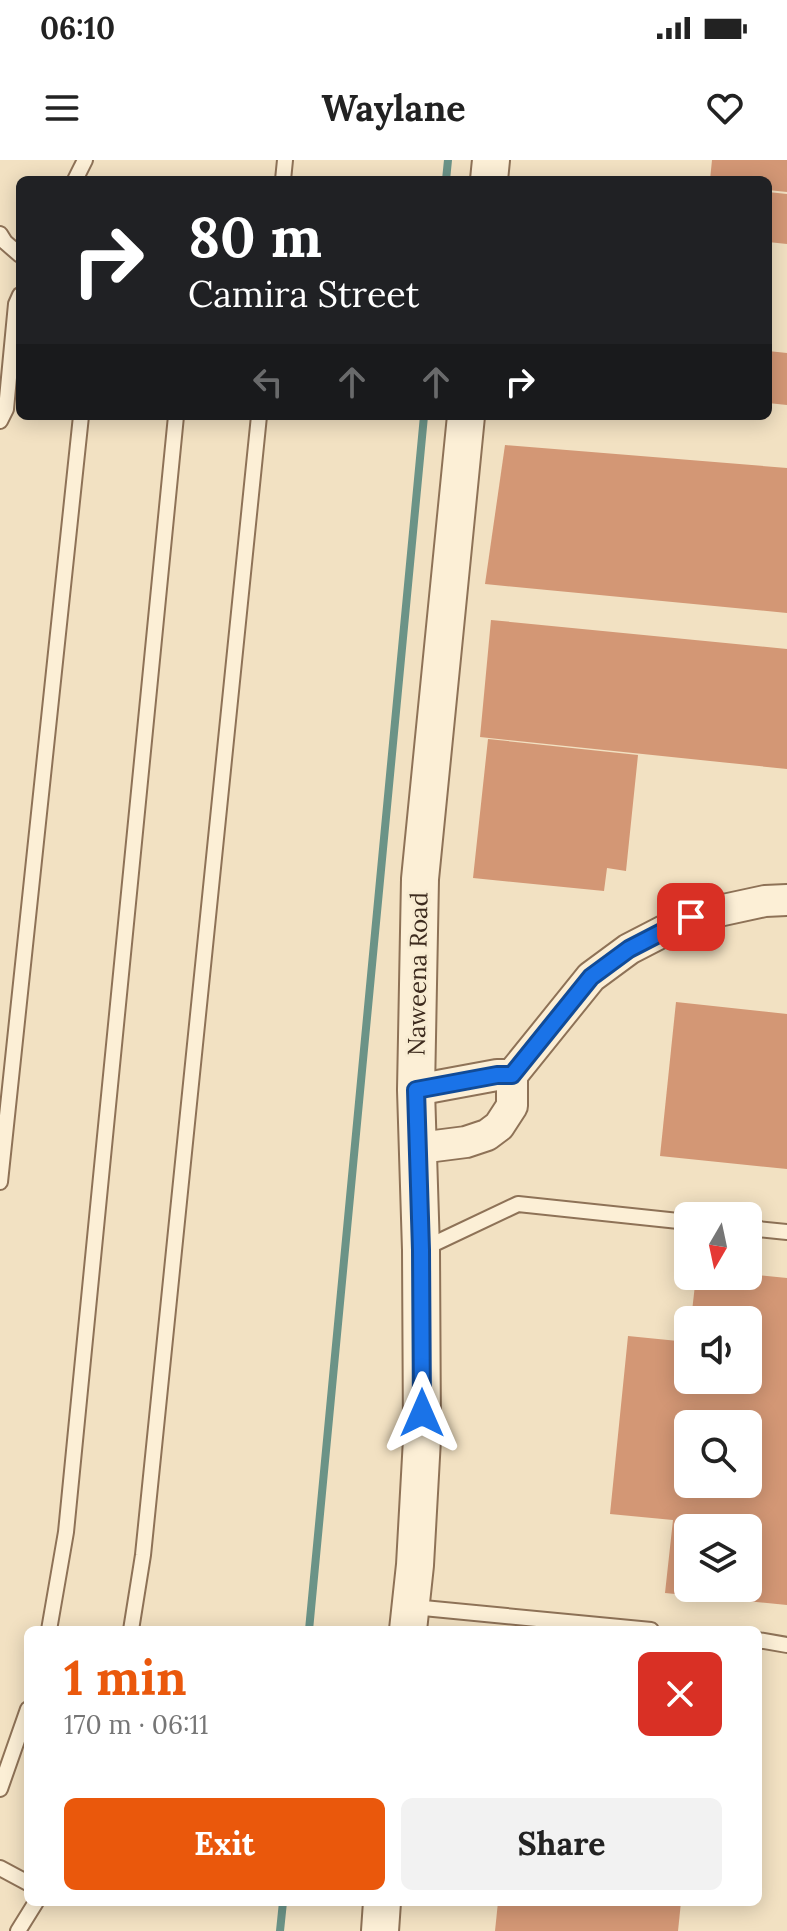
<!DOCTYPE html>
<meta charset="utf-8">
<style>
body{margin:0;font-family:Lora,serif;background:#f2f2f2;color:#222;height:100vh;display:flex;flex-direction:column;font-size:30px;white-space:nowrap}
*{box-sizing:border-box;margin:0}
p{font-size:26px;color:#767676}
.icon{flex:none;width:44px;height:44px;fill:none;stroke:currentColor;stroke-width:2;stroke-linecap:round;stroke-linejoin:round}
.map{position:relative;flex:1;overflow:hidden}
.sheet{position:absolute;left:24px;top:1466px;width:738px;height:280px;display:flex;flex-direction:column;background:#fff;border-radius:12px;box-shadow:0 4px 20px #0003}
.sheet>*{flex:none}
.guide{position:absolute;left:16px;top:16px;width:756px;height:244px;border-radius:12px;box-shadow:0 4px 20px #0003;background:#202124;color:#fff;overflow:hidden}
.needle{width:52px;rotate:189deg}
.fabs{position:absolute;left:674px;top:1042px;display:grid;gap:16px}
.fabs a{display:grid;place-items:center;width:88px;height:88px;border-radius:12px;background:#fff;box-shadow:0 4px 20px #0003;font-size:40px}
.pin{position:absolute;display:grid;place-items:center;width:68px;height:68px;color:#fff;margin:-34px;border-radius:16px;box-shadow:0 4px 12px #0006}
.me{position:absolute;width:88px;margin:-44px;rotate:0deg;stroke-linejoin:round;filter:drop-shadow(0 0 6px #0008)}
.turn{display:flex;align-items:center;gap:28px;height:168px;padding:0 40px;font-size:36px}
.turn .icon{width:104px;height:104px;stroke-width:2.5}
.turn b{display:block;font-size:56px;line-height:68px}
.lanes{display:flex;align-items:center;height:76px;padding:0 40px;background:#0003;justify-content:center;gap:40px;direction:ltr}
.lanes .off{opacity:.35}
.round{display:grid;place-items:center;flex:none;width:84px;height:84px;border-radius:12px;background:#f2f2f2}
.head{display:flex;align-items:center;justify-content:space-between;height:136px;padding:0 40px}
h1{font-size:48px;font-weight:700;line-height:60px;color:#ea580c}
.cta{display:flex;gap:16px;margin-top:auto;padding:16px 40px}
.cta a{flex:1;height:92px;border-radius:12px;background:#ea580c;color:#fff;font-size:32px;font-weight:700;line-height:92px;text-align:center}
.cta a+a{background:#f2f2f2;color:#222}
.status{display:flex;justify-content:space-between;align-items:center;height:56px;padding:0 40px;background:#fff;direction:ltr}
.status svg{height:22px;fill:currentColor}
header{display:flex;justify-content:space-between;align-items:center;height:104px;padding:0 40px;background:#fff;font-size:36px;font-weight:700}
.map>svg:first-child{display:block}
.lines{fill:none;stroke-linecap:round;stroke-linejoin:round}
.stream{stroke:#6b9387;stroke-width:8}
.building{fill:#d39775;fill-rule:evenodd}
.service-casing{stroke:#8e7257;stroke-width:18}
.minor-casing{stroke:#8e7257;stroke-width:34}
.tertiary-casing{stroke:#8e7257;stroke-width:40}
.service{stroke:#fcefd6;stroke-width:14}
.minor{stroke:#fcefd6;stroke-width:30}
.tertiary{stroke:#fcefd6;stroke-width:36}
.route-casing{stroke:#114b97;stroke-width:20}
.route{stroke:#1a73e8;stroke-width:14}
.labels{text-anchor:middle;stroke-width:6;stroke-linejoin:round;paint-order:stroke}
.street-label{font-size:24px;fill:#3c2a1d;stroke:#f8ecd2}
</style>
<div class="status"><b>06:10</b><svg viewBox="0 0 49 12"><path d="M0 12V9h3v3zM5 12V6h3v6zM10 12V3h3v9zM15 12V0h3v12zM26 1h20v11H26zM47 4h2v5h-2z"/></svg></div>
<header><svg class="icon" aria-label="menu" viewBox="0 0 24 24"><path d="M4 6h16M4 12h16M4 18h16"/></svg>Waylane<svg class="icon" aria-label="heart" viewBox="0 0 24 24"><path d="M12 20l-8-8c-3-5 5-10 8-4 3-6 11-1 8 4z"/></svg></header>
<div class="map">
<svg width="787" height="1771" viewBox="0 0 787 1771">
<rect width="100%" height="100%" fill="#f2e1c2"/>
<g class="lines">
<g class="stream">
<path d="M446,20L448,0"/>
<path d="M309,1470L424,256"/>
<path d="M280,1771L283,1742"/>
</g>
</g>
<g class="building">
<path d="M712,0H787V32L768,30V20H710Z"/>
<path d="M768,32L787,34V84L768,82Z"/>
<path d="M768,191L787,193V245L768,243Z"/>
<path d="M505,285L787,308V453L485,424Z"/>
<path d="M491,460L787,489V609L480,577Z"/>
<path d="M488,579L638,595L626,711L607,708L604,731L473,718Z"/>
<path d="M676,842L787,854V1009L660,996Z"/>
<path d="M748,1114L787,1118V1445L665,1433L673,1360L610,1354L628,1176L688,1182V1220H748V1160H691L696,1116H748ZM688,1264H748V1324H688ZM688,1368H748V1428H688Z"/>
<path d="M498,1742H681L678,1771H495Z"/>
</g>
<g class="lines">
<g class="service-casing">
<g id="service">
<path d="M75,20L85,0"/>
<path d="M283,20L285,0"/>
<path d="M0,74L5,82L20,95"/>
<path d="M0,261L6,249L16,144L20,135"/>
<path d="M0,1022L81,256"/>
<path d="M748,1068L787,1072"/>
<path d="M423,1089L518,1044L688,1062"/>
<path d="M413,1447L651,1470"/>
<path d="M49,1470L66,1372L176,256"/>
<path d="M131,1470L143,1395L259,256"/>
<path d="M758,1480L787,1485"/>
<path d="M0,1629L28,1549"/>
<path d="M0,1708L28,1723"/>
<path d="M18,1771L36,1742"/>
</g>
</g>
<g class="minor-casing">
<g id="minor">
<path d="M416,930L497,915H512"/>
<path d="M419,988L466,982L487,975L499,966L512,946V915L591,817L629,789L691,757L765,741L787,740"/>
</g>
</g>
<g class="tertiary-casing">
<g id="tertiary">
<path d="M489,20L491,0"/>
<path d="M408,1470L415,1405L422,1279L421,1090L416,930L420,719L466,256"/>
<path d="M380,1771L382,1742"/>
</g>
</g>
<use href="#service" class="service"/>
<use href="#minor" class="minor"/>
<use href="#tertiary" class="tertiary"/>
</g>
<g class="lines">
<g class="route-casing">
<path id="route" d="M422,1253L421,1090L416,930L497,915H512L591,817L629,789L691,757"/>
</g>
<use href="#route" class="route"/>
</g>
<g class="labels">
<g class="street-label">
<text transform="translate(418 814) rotate(-89)" y="8">Naweena Road</text>
</g>
</g>
</svg>
<div class="fabs">
<a><svg class="needle" viewBox="-14 -14 28 28"><path d="M0-13l5 13h-10z" fill="#e53935"/><path d="M0 13l5-13h-10z" fill="#767676"/></svg></a>
<a><svg class="icon" aria-label="sound" viewBox="0 0 24 24"><path d="M4 9h4l5-4v14l-5-4H4zM17 9q2 3 0 6"/></svg></a>
<a><svg class="icon" aria-label="search" viewBox="0 0 24 24"><circle cx="10" cy="10" r="6"/><path d="M15 15l6 6"/></svg></a>
<a><svg class="icon" aria-label="layers" viewBox="0 0 24 24"><path d="M12 4l9 5-9 5-9-5zM3 14l9 5 9-5"/></svg></a>
</div>
<div class="pin" style="left:691px;top:757px;background:#d93025"><svg class="icon" aria-label="arrive" viewBox="0 0 24 24"><path d="M6 21V4h12l-3 4 3 4H6"/></svg></div>
<svg class="me" style="left:422px;top:1253px" viewBox="-20 -20 40 40"><path d="M0-17L14 15 0 8-14 15z" fill="#1a73e8" stroke="#fff" stroke-width="4"/></svg>
<div class="guide">
<div class="turn"><svg class="icon" aria-label="right" viewBox="0 0 24 24"><path d="M7 20v-9h11M14 6l5 5-5 5"/></svg><div><b>80 m</b>Camira Street</div></div>
<div class="lanes"><svg class="icon off" aria-label="left" viewBox="0 0 24 24"><path d="M17 20v-9H6M10 6l-5 5 5 5"/></svg><svg class="icon off" aria-label="ahead" viewBox="0 0 24 24"><path d="M12 20V5M6 11l6-6 6 6"/></svg><svg class="icon off" aria-label="ahead" viewBox="0 0 24 24"><path d="M12 20V5M6 11l6-6 6 6"/></svg><svg class="icon" aria-label="right" viewBox="0 0 24 24"><path d="M7 20v-9h11M14 6l5 5-5 5"/></svg></div>
</div>
<section class="sheet">
<div class="head"><div><h1>1 min</h1><p>170 m · 06:11</p></div><a class="round" style="background:#d93025;color:#fff"><svg class="icon" aria-label="close" viewBox="0 0 24 24"><path d="M6 6l12 12M18 6L6 18"/></svg></a></div>
<div class="cta"><a>Exit</a><a>Share</a></div>
</section>
</div>
